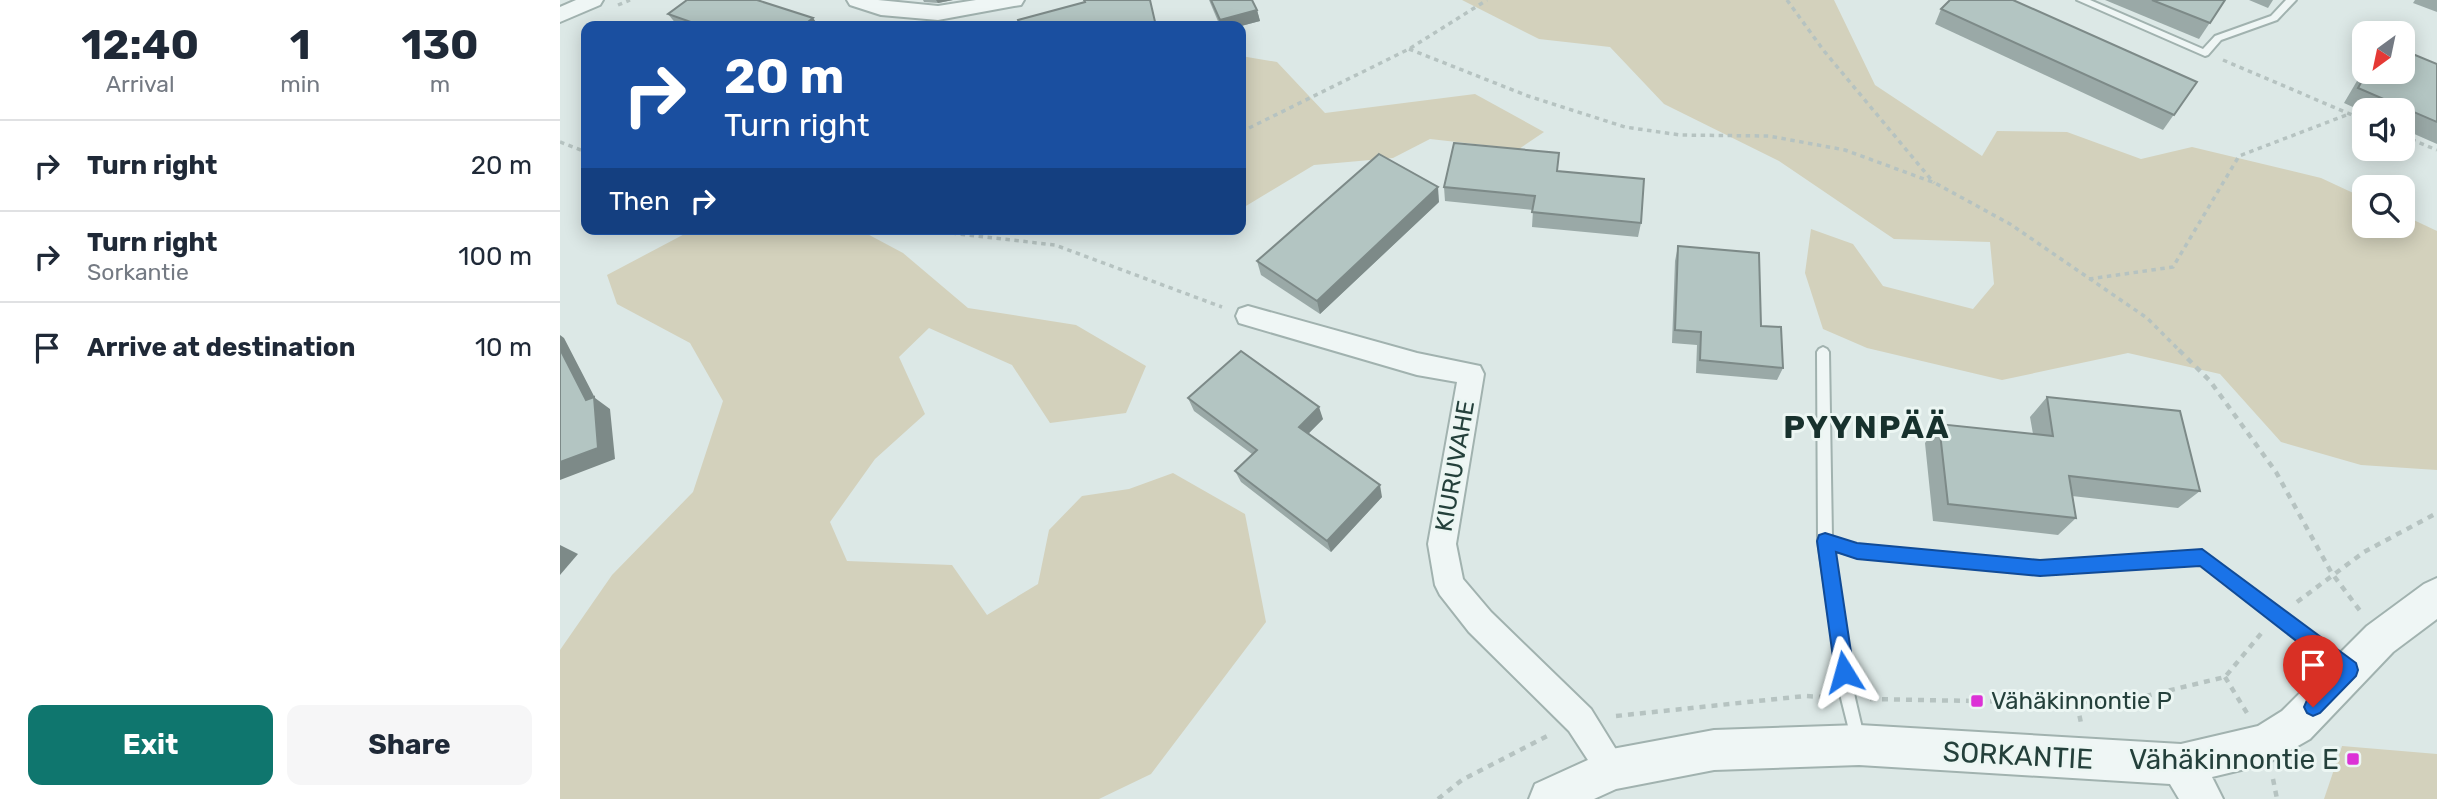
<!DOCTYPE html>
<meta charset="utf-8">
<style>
body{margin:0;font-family:Rubik,sans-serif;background:#f6f6f7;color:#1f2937;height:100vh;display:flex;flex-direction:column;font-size:26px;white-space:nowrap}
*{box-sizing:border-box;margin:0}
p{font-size:23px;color:#747a83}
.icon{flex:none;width:38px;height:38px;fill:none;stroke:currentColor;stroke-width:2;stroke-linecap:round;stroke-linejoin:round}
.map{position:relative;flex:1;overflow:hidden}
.drawer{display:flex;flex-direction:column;background:#fff;width:560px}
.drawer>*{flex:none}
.banner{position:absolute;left:21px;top:21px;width:665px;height:214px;border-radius:14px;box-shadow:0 4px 18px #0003;background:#1a4fa0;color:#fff;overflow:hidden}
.needle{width:46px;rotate:213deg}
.controls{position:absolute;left:1792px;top:21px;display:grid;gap:14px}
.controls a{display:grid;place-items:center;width:63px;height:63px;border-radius:14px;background:#fff;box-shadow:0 4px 18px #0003;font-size:35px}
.pin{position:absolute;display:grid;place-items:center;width:60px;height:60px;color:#fff;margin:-72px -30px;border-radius:50% 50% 50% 0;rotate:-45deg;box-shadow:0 0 7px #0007}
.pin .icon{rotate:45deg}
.me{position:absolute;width:77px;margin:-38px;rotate:352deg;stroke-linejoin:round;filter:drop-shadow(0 0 5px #0008)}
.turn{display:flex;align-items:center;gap:24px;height:147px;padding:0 28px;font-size:32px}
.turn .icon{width:91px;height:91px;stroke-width:2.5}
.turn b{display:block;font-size:49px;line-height:60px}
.then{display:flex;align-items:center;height:66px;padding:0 28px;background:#0003;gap:14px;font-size:26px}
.eta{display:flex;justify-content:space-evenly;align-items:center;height:119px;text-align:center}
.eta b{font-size:42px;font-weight:700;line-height:49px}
.button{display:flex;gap:14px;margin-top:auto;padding:14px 28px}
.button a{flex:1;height:80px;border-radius:14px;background:#0f766e;color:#fff;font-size:28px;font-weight:700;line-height:80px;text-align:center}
.button a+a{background:#f6f6f7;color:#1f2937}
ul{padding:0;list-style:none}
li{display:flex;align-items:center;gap:21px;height:91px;padding:0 28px;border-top:2px solid #e0e1e3}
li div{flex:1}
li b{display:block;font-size:26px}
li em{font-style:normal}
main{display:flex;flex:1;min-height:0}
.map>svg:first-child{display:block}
.green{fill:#d3d1bc}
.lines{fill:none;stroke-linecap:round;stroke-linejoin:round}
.service-casing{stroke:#a1b2af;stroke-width:4}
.minor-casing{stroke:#a1b2af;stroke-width:4}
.tertiary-casing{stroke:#a1b2af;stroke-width:4}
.path-far1{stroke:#b6c3c1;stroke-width:3.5;stroke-dasharray:4.5 4.5;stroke-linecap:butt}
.path{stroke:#b6c3c1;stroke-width:4.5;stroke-dasharray:6 6;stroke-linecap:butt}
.service{fill:#eff6f5;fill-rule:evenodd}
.minor{fill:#eff6f5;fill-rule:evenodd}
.tertiary{fill:#eff6f5;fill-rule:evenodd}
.wall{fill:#9aa9a7}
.shaded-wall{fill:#7d8a88}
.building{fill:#b3c5c2;stroke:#7d8a88;stroke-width:2}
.route{fill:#1a73e8;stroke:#114b97;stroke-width:2}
.poi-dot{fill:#dc32d6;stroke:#ecf6f3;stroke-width:2.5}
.labels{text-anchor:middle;stroke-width:6;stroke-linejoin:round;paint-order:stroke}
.street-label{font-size:24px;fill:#24403b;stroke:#ecf6f3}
.poi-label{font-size:24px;fill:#24403b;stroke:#ecf6f3;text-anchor:start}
.near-street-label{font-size:28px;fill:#24403b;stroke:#ecf6f3}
.near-poi-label{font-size:28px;fill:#24403b;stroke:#ecf6f3;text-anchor:end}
.district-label{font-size:32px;font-weight:bold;letter-spacing:2px;fill:#17312d;stroke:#ecf6f3}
</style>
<main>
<section class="drawer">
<div class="eta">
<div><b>12:40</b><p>Arrival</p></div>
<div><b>1</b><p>min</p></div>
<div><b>130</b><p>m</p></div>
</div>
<ul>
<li><svg class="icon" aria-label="right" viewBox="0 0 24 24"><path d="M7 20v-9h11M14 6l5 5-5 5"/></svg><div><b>Turn right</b></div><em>20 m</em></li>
<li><svg class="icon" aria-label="right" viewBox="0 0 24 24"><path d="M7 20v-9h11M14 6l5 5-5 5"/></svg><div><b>Turn right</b><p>Sorkantie</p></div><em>100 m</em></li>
<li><svg class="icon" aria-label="arrive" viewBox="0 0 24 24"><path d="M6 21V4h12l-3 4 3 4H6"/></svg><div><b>Arrive at destination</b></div><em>10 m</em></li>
</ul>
<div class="button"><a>Exit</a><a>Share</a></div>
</section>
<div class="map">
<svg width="1877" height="799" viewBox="0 0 1877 799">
<rect width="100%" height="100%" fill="#dce8e6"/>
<g class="green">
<path d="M902,0H1274L1315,85L1422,156L1437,131L1507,132L1581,159L1632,147L1761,178L1804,198V226H1843V215L1877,231V470L1801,465L1721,442L1660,374L1568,353L1442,380L1307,348L1263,329L1245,273L1251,229L1293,244L1323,286L1413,309L1434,284L1430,242L1334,239L1219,161L1104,104L1050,47L979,39Z"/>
<path d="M681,56L717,62L765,113L915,94L984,132L959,149L870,139L833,158L754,165L681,209Z"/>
<path d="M134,229H298L343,253L408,308L516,325L586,366L566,413L490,423L452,365L369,328L339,357L365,414L315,459L270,522L287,561L392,565L427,615L478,584L489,530L522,496L569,489L613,473L685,514L706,622L591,774L539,799H0V650L52,575L133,492L163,401L130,343L57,304L47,275Z"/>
<path d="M1782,746L1877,754V799H1764Z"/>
</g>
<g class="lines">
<g class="service-casing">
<g id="service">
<path d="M1517,0H1530L1643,49L1655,36L1711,16L1726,0H1736L1717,20L1661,40L1648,55L1645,56Z"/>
<path d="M1263,347L1267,349L1269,352L1272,537L1297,545L1480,562L1642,551L1791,662L1793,667L1791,672L1786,674L1781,672L1640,563L1480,574L1297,557L1273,550L1295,698L1305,741L1303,746L1298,748L1293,746L1281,698L1258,541L1257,352L1259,349Z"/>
</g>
</g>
<g class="minor-casing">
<g id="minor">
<path d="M16,0H43L40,5L0,22V7Z"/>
<path d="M287,0H318L378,6L416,0H464L461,5L454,6L378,20L321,15L290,5Z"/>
<path d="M688,306L857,353L920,366L924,374L896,544L903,579L931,612L1031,709L1068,769L1063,780L1052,785L1041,780L1009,731L909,632L880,595L875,585L868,544L897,382L857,375L679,323L676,316L679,309Z"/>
</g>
</g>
<g class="tertiary-casing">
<path id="tertiary" d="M1877,578V619L1833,652L1750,739L1706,764L1652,777L1663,799H1619L1610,784L1299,765L1154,770L1056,789L1034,799H969L975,784L1052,749L1154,730L1299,725L1621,744L1698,726L1722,711L1807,626L1864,584Z"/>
</g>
<g class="path-far1">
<path d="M1227,0L1264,51L1374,183"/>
<path d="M58,5L70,0"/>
<path d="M849,49L968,96L1065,127L1120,135L1209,136L1285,150L1375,183L1450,224L1587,318L1621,352"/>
<path d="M1663,60L1804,120"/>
<path d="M681,132L849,49L927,0"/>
<path d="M1843,136L1877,150"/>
<path d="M0,142L26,152"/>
<path d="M356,229L495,245L662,307"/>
<path d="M1529,279L1613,267L1679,156L1789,114"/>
</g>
<g class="path">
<path d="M1619,350L1650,381L1716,472L1771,572L1801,612"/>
<path d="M1737,602L1804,552L1877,513"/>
<path d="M1665,677L1687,713"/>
<path d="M1310,699L1517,703L1586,696L1665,677L1704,630"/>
<path d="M1517,704L1521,723"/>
<path d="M1056,716L1245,696L1266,697"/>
<path d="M1713,779L1717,799"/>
<path d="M878,799L902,780L991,734"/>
</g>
<use href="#service" class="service"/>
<use href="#minor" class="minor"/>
<use href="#tertiary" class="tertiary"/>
</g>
<g class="wall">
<path d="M363,0H393L378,3L364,2Z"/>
<path d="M649,0H692L697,10L700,21L681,26H660Z"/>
<path d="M1545,0H1665L1639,39Z"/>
<path d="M1689,0H1713L1708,8Z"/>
<path d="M1855,0H1877V12L1853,3Z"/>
<path d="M1381,9L1637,82L1603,130L1375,24Z"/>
<path d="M108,14L258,26H260H120L117,25Z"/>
<path d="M1877,64V144L1843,129V110H1804V112L1784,103L1804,69V72H1843Z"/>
<path d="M998,171L1081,223L1078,237L972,227L973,210L885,201L884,187Z"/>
<path d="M879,202L760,314L701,275L697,261Z"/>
<path d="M1118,246L1201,326L1223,368L1217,380L1136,373L1137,345L1112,343L1115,261Z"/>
<path d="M1487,397L1640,491L1618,508L1512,496L1516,518L1498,535L1373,521L1365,443L1379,424L1473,434L1470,417Z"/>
<path d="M628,398L763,419L748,434L822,497L771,552L681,482L675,471L692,454L634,411Z"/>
</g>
<g class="shaded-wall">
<path d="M376,0H393L378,3Z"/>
<path d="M697,10L700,21L681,26H661L660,20Z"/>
<path d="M253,18L259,26L248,22Z"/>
<path d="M878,187L879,202L760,314L757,301Z"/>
<path d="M0,335L4,338L35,398L50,409L55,459L0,480Z"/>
<path d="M759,407L763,419L743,439L739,427Z"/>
<path d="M820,485L822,497L771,552L767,541Z"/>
<path d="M0,545L18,554L0,575Z"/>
</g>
<g class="building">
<path d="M127,0H197L253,18L248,22L260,26H142L108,14Z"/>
<path d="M524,0H590L596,26H460L458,20L525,2Z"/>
<path d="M651,0H692L697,10L660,20Z"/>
<path d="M1390,0H1453L1637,82L1614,115L1381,9Z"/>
<path d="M1592,0H1665L1650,23Z"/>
<path d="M1843,50L1877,64V122L1798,88L1807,72H1843Z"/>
<path d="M894,143L999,153L997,171L1084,179L1081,223L972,212L975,196L884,187Z"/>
<path d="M819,154L878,187L757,301L697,261Z"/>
<path d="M1118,246L1199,253L1201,326L1221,327L1223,368L1140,360L1141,332L1115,330Z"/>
<path d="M0,349L26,400L34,397L38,448L0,462Z"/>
<path d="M681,351L759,407L739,427L820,485L767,541L675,471L697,450L628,398Z"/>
<path d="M1487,397L1620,411L1640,491L1509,476L1516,518L1388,504L1379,424L1493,436Z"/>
</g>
<path class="route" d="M1265,533L1297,543L1480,560L1642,549L1796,663L1798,670L1796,676L1760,713L1753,716L1747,713L1744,707L1747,700L1775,671L1640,566L1480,576L1297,559L1276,552L1294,672L1291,678L1284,681L1278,678L1275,672L1257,541L1259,535Z"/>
<g class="poi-dot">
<rect x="1410" y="694" width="14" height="14" rx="3.5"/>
<rect x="1786" y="752" width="14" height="14" rx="3.5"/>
</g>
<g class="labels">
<g class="street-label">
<text transform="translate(895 466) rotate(-80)" y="8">KIURUVAHE</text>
</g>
<g class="poi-label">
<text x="1431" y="709">Vähäkinnontie P</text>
</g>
<g class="near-street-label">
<text transform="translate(1458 755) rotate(3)" y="10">SORKANTIE</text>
</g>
<g class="near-poi-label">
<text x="1779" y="769">Vähäkinnontie E</text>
</g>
<g class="district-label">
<text x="1307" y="438">PYYNPÄÄ</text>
</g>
</g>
</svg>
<div class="controls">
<a><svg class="needle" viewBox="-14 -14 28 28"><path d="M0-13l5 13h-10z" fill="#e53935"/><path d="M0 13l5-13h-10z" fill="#747a83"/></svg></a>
<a><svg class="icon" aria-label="sound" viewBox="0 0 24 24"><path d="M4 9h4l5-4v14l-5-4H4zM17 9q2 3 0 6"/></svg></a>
<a><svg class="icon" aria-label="search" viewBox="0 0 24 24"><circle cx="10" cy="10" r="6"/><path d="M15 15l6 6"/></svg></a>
</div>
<div class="pin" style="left:1753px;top:707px;background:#d93025"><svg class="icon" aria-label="arrive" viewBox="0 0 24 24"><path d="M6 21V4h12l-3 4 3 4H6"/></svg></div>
<svg class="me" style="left:1284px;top:672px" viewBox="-20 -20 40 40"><path d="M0-17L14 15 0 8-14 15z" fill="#1a73e8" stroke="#fff" stroke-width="4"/></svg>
<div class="banner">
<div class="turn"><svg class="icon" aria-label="right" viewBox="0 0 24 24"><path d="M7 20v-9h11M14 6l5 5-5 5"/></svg><div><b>20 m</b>Turn right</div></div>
<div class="then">Then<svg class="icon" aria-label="right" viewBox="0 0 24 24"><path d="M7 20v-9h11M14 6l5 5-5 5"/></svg></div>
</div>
</div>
</main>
